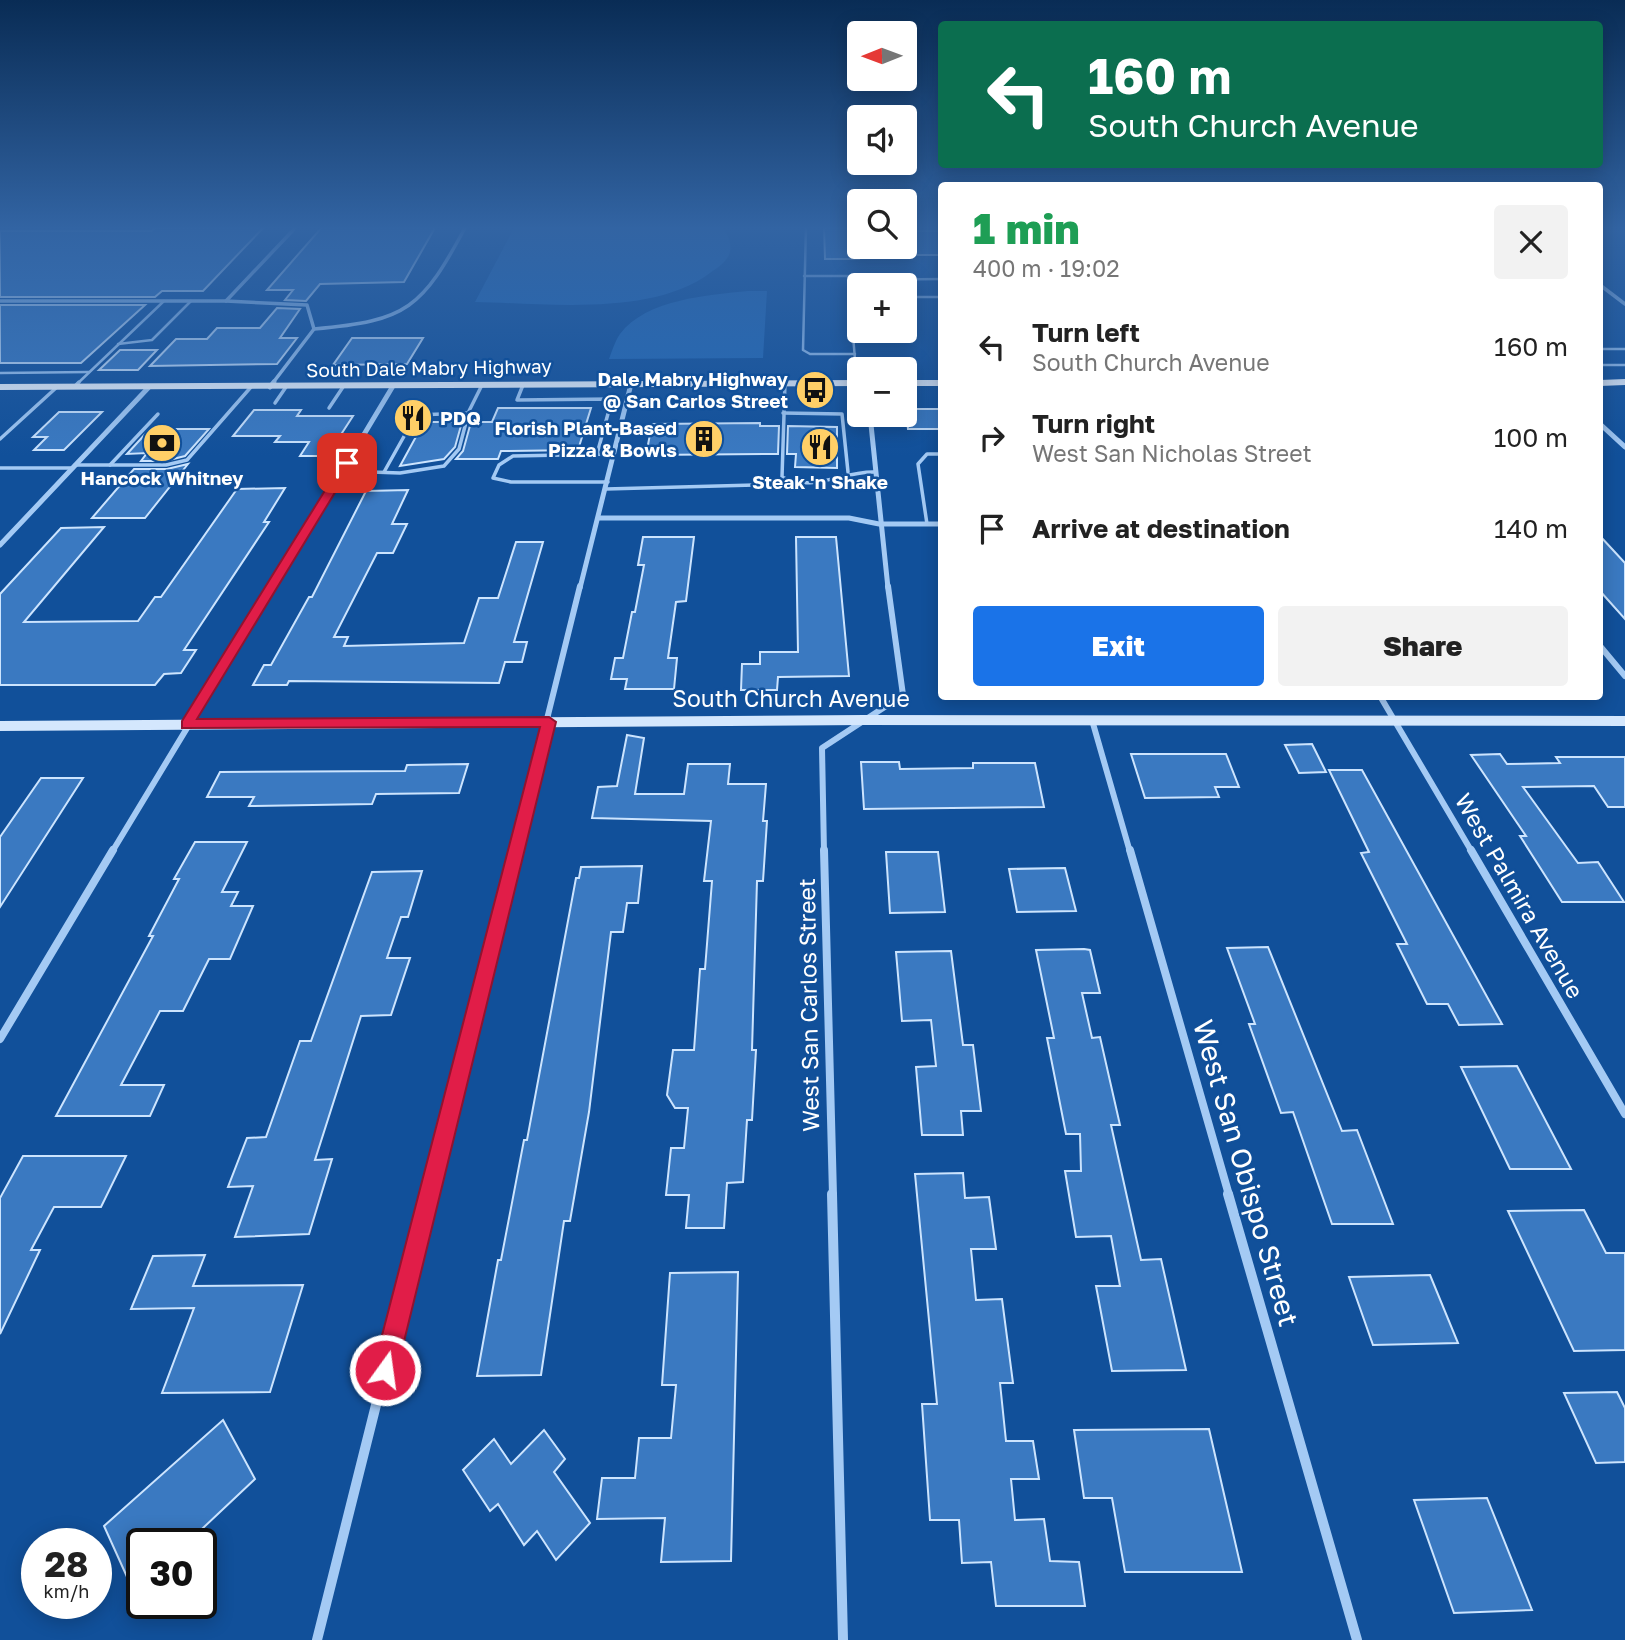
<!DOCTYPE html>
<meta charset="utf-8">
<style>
body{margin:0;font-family:"Golos Text",sans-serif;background:#f2f2f2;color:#222;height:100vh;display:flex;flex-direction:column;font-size:26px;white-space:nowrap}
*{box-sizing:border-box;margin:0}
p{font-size:23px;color:#767676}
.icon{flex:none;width:38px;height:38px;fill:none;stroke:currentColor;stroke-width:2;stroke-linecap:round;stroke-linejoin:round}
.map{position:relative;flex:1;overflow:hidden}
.details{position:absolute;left:938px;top:182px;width:665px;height:518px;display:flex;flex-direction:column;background:#fff;border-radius:7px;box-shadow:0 4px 18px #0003}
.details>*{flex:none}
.banner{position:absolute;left:938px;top:21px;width:665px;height:147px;border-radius:7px;box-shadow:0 4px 18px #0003;background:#0b6e4f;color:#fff;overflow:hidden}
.needle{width:46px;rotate:269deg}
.buttons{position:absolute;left:847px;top:21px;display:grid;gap:14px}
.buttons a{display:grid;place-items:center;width:70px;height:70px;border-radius:7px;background:#fff;box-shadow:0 4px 18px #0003;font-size:35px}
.speed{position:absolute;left:21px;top:1528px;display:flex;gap:14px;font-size:35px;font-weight:700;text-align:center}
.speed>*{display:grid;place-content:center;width:91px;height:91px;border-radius:50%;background:#fff;box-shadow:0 4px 18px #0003;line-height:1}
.speed small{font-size:18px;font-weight:400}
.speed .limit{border:4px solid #111;border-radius:10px;background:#fff;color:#111}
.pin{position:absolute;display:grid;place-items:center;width:60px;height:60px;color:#fff;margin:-30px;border-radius:14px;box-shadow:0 4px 10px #0006}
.me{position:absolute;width:77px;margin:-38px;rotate:14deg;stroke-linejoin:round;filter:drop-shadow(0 0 5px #0008)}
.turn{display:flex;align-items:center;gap:24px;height:147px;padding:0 35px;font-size:32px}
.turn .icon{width:91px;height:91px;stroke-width:2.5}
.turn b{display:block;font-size:49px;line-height:60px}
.round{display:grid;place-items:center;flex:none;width:74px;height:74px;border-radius:7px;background:#f2f2f2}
.overview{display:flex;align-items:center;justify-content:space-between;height:119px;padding:0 35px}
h1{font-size:42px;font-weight:800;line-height:52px;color:#1e9e55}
.action{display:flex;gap:14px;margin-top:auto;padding:14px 35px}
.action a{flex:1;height:80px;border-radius:7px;background:#1a73e8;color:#fff;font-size:28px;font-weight:800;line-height:80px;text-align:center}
.action a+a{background:#f2f2f2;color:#222}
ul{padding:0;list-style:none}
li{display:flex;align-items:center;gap:21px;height:91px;padding:0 35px}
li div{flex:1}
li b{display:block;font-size:26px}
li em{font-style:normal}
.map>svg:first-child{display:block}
.green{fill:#236ab8}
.building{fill:#3a79c1;stroke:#cce4fe;stroke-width:2}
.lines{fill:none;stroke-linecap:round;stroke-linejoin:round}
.lane-far1{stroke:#a4caf4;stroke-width:2.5}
.lane{stroke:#a4caf4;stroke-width:3.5}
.street-far4{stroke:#a4caf4;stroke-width:3.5}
.street-far3{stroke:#a4caf4;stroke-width:5}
.street-far2{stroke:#a4caf4;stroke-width:6}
.street-far1{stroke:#a4caf4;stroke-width:8}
.street{stroke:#a4caf4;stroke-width:10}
.secondary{fill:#d4e7fd;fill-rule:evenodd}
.primary{fill:#f1f7ff;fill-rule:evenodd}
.route{fill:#e11d48;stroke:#92132f;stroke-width:2}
.labels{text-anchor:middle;stroke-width:5;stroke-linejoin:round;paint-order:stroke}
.far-street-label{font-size:19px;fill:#fff;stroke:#11509a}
.far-poi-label{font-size:19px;font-weight:bold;fill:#fff;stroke:#11509a;text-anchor:end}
.street-label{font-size:23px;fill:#fff;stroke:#11509a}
.near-street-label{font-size:28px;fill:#fff;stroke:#11509a}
</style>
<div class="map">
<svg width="1625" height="1640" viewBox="0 0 1625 1640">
<rect width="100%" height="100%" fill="#11509a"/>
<g class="green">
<path d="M515,226H720C728,232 733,245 729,255C725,263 717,268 710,273C651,317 545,303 475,302Z"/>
<path d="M748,291H767L763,358L609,359C612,351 615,341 620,334C646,299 709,295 748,291Z"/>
</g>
<g class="building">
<path d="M265,226L203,291H162L155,297H0V231H151L155,228Z"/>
<path d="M323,226H436L404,282L320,284L306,301L285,300L293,290H267Z"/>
<path d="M824,226H859V259H825Z"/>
<rect x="905" y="231" width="37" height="24"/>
<path d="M0,305H145L81,363H0Z"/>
<path d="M277,308L300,309L280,338H297L277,364L150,366L176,339H207L217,328H260Z"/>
<path d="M352,338H423L407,364L333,365Z"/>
<path d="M120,350H157L138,370H99Z"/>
<path d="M498,408H591L578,450L501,451L498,459H456L463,451L471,422H492Z"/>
<path d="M906,409H942V429H908Z"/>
<path d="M254,410H301L297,416H353L327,456H300L309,442H275L280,436H233Z"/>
<path d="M59,412H102L64,450H34L47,437H33Z"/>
<path d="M424,422H462L455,447L444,459L400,466Z"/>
<path d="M760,423V426H779L778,454L646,455L652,424Z"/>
<path d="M788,426L837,427V468L795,467L796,454H787Z"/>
<path d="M158,429H209L185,456L165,461H141L147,453L127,454L148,431Z"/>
<path d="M188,464L145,518H92L134,469H167Z"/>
<path d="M285,488L264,522H269L184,650H196L181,673L164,674L155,685H0V594L61,528L104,527L24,622L138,621L155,597H161L237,489Z"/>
<path d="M408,490L392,524H407L393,553H377L334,637H348L344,646L464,643L479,598H498L516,542H543L514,642H527L522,662H505L499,683L289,681L287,685H253L264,665H271L309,597H312L366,491Z"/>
<path d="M1600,536L1625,563V619L1600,591Z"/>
<path d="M643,537H694L686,601L676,602L668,658H677L674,689H625L627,679H611L615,658H623L632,612H635L644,565H638Z"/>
<path d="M796,537H836L849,676L778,677L777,690H741L742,664H760V652H798Z"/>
<path d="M627,735L644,738L635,794H684L688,764H730L728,784H766L763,821H767L763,881H757L752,1050H756L752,1120H747L743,1182L727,1183L724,1228H686L689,1195H666L671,1148H684L688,1108H675L667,1095L673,1050H694L700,969H705L712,881H704L711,821L592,818L598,787L617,786Z"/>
<path d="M1312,744L1326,772L1299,773L1285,745Z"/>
<path d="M1131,754H1226L1239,787H1215L1219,797L1145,798Z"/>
<path d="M1500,754L1507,764L1560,763L1556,757H1625V807H1608L1594,786L1523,787L1578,863L1598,862L1624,902H1562L1520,836H1526L1471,755Z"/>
<path d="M861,762H899L900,769L973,768V763H1035L1044,807L864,809Z"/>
<path d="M468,764L459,793L376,794L372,804L249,806L254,797H207L220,772L405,771L407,765Z"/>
<path d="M1329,770H1362L1502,1024L1459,1025L1448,1004H1427L1397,944H1407L1361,853L1369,852Z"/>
<path d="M41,778H83L0,907V837Z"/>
<path d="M195,842H247L222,892H238L231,906H253L230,959H209L183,1011H160L121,1085H164L150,1116H56L153,936H149L179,879H174Z"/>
<path d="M886,852H938L945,912L890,913Z"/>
<path d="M642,866L638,903H627L623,932H611L589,1112L570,1221H564L541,1375L477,1376L498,1260H501L524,1140H527L576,878H579L581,867Z"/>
<path d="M1065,868L1076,911L1017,912L1009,869Z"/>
<path d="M422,871L408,917H401L387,958H410L391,1015L361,1016L315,1160L332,1159L309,1234L235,1237L253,1186L228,1187L247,1138L266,1137L300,1041H311L372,872Z"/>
<path d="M1268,947L1342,1131L1357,1130L1393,1224H1332L1293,1112L1281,1113L1249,1024H1255L1227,948Z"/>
<path d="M1084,949L1090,950L1100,993H1082L1092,1038L1100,1037L1120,1125H1111L1141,1260L1161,1259L1186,1370L1112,1371L1096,1286H1120L1111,1236L1076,1237L1065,1171H1081L1080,1134H1066L1047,1038H1054L1036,950Z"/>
<path d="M951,951L963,1045H973L981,1111H961L963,1135H922L916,1067L936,1066L931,1020L902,1021L896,952Z"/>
<path d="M1517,1066L1571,1169H1510L1461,1067Z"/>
<path d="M23,1156H126L101,1207H54L31,1250H40L0,1334V1198Z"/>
<path d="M963,1173L965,1198L989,1197L996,1249H971L976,1300L1002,1299L1013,1383H1000L1006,1441H1033L1039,1479H1011L1015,1520L1044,1519L1050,1561L1079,1562L1085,1606H996L991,1562L962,1563L959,1520H930L922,1404H937L915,1174Z"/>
<path d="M1584,1210L1606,1253H1625V1350L1574,1351L1508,1211Z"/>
<path d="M205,1255L193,1286L303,1285L270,1392L162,1393L194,1308L131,1309L153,1256Z"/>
<path d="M738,1272L731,1561L661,1562L665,1518L597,1519L602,1478H635L639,1438H671L676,1385H662L670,1273Z"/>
<path d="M1430,1275L1458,1343L1373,1345L1349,1277Z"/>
<path d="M1617,1392L1625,1408V1462L1596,1463L1564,1393Z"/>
<path d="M223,1420L255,1479L186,1544H142V1610L104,1526Z"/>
<path d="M1209,1429L1242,1572H1125L1112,1498H1084L1074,1430Z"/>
<path d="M544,1430L565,1459L554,1472L590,1523L556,1560L537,1531L524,1545L498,1504L490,1511L463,1470L494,1439L511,1464Z"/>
<path d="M1487,1498L1532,1610L1454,1613L1414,1500Z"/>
</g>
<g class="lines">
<g class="lane-far1">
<path d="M806,226L803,350L810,354H855"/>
<path d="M804,276H848L857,383"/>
<path d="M849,280L942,279"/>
<path d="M905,297H942"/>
<path d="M118,344L152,340L191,301"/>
<path d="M1600,349H1625"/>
<path d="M1600,365H1625"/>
<path d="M0,373L89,372"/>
<path d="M77,384L164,301"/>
</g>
<g class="lane">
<path d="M785,383L782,477C813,493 841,471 875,472"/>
<path d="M523,385L517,400L612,399L597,454"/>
<path d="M74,387L79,382"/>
<path d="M275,403L286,387"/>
<path d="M329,408L343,387"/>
<path d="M783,413L842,414L848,472"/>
<path d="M0,439L57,387"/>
<path d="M75,465H166L187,460L251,387"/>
<path d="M110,465L158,414"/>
<path d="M0,468H73"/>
<path d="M342,471L400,473L444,466L459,449L469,411L482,385"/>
<path d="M384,472L416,415L468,413"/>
<path d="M608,482H511L493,478L499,465L513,456L614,454"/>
<path d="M606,489L792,484"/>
<path d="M927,524L918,464L927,454H942"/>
</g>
<g class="street-far4">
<path d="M1600,285L1625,304"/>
<path d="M0,301H226L307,305L314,329L272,384"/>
<path d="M226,301L297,226"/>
<path d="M314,329C408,321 422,308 466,226"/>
</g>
<g class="street-far3">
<path d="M270,387L274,382"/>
<path d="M870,415L888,588"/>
<path d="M1600,424L1625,447"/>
<path d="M599,518H849L879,524H942"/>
<path d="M0,545L149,387"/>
<path d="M272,588L393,386"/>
<path d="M580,588L631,384"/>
</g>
<g class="street-far2">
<path d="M1600,646L1625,676"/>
<path d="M1380,696L1472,852"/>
<path d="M1092,720L1130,852"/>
<path d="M112,852L273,586"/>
<path d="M514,852L580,586"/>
<path d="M824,852L822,748L903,695L888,586"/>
</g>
<g class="street-far1">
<path d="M824,850L833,1195"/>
<path d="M1130,850L1229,1195"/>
<path d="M1471,850L1625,1114"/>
<path d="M0,1039L113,850"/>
<path d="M428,1195L514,850"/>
</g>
<g class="street">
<path d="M832,1194L843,1640"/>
<path d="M1228,1194L1357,1640"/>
<path d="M317,1640L429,1194"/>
</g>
<path class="secondary" d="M865,715L1625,716V726L865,725L0,731V721Z"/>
<g class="primary">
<path d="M1625,379V385L1600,386V380Z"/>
<path d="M859,380V386L0,390V384Z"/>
<rect x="905" y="380" width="37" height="6"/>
</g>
</g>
<linearGradient id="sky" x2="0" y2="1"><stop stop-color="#092c55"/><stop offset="0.5" stop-color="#3264a3"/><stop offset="1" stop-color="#3264a3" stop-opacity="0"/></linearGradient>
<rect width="1625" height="456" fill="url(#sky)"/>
<path class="route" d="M347,459L353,463L197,719L549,717L556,722L397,1370L393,1378L385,1382L376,1378L373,1370L540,727L182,728V721L342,463Z"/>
<defs>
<g id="bus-disc" transform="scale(2.0125)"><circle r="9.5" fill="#ffcf67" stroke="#11509a"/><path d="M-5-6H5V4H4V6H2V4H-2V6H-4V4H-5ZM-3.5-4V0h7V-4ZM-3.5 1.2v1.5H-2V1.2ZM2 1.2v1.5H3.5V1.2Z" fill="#111"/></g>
<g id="restaurant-disc" transform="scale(2.0125)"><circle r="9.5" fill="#ffcf67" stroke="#11509a"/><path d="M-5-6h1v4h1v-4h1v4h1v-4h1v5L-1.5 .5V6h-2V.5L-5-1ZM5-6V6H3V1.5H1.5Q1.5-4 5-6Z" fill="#111"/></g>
<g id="building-disc" transform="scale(2.0125)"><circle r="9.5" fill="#ffcf67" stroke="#11509a"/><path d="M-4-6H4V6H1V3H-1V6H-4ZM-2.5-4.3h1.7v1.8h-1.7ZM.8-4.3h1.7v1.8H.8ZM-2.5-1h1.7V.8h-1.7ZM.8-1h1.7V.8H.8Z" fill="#111"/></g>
<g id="bank-disc" transform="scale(2.0125)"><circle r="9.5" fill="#ffcf67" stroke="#11509a"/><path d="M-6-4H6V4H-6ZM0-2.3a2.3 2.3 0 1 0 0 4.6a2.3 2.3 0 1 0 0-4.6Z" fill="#111"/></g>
</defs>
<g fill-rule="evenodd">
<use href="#bus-disc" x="815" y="390"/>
<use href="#restaurant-disc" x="413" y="418"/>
<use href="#building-disc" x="704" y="439"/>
<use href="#bank-disc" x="162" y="443"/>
<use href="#restaurant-disc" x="820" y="447"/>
</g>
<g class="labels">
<g class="far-street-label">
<text transform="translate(429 368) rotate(-1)" y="7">South Dale Mabry Highway</text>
</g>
<g class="far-poi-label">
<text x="788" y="386">Dale Mabry Highway<tspan x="788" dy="22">@ San Carlos Street</tspan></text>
<text x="440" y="425" text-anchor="start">PDQ</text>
<text x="677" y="435">Florish Plant-Based<tspan x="677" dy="22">Pizza &amp; Bowls</tspan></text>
<text x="162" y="485" text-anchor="middle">Hancock Whitney</text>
<text x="820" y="489" text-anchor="middle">Steak 'n Shake</text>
</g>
<g class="street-label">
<text x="791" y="707">South Church Avenue</text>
<text transform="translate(1519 896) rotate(60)" y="8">West Palmira Avenue</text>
<text transform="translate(809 1005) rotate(-91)" y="8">West San Carlos Street</text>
</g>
<g class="near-street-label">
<text transform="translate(1246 1173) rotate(74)" y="10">West San Obispo Street</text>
</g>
</g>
</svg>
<div class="buttons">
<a><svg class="needle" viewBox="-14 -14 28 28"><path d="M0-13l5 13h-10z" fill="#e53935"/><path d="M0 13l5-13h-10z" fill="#767676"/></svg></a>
<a><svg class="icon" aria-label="sound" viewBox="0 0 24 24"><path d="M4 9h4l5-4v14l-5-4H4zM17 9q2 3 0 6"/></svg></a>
<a><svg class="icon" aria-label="search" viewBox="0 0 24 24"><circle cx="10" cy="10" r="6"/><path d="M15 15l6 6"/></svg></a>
<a>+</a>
<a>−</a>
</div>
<div class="speed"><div>28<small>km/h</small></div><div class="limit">30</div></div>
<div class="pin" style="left:347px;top:463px;background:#d93025"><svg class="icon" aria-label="arrive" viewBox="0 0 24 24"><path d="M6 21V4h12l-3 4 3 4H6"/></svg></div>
<svg class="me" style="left:385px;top:1370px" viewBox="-20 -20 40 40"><circle r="17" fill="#e11d48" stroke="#fff" stroke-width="3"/><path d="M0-11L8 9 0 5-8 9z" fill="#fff"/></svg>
<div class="banner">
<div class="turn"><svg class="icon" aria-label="left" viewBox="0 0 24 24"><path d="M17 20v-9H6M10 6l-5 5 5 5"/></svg><div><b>160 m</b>South Church Avenue</div></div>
</div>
<section class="details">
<div class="overview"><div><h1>1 min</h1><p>400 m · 19:02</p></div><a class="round"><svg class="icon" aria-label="close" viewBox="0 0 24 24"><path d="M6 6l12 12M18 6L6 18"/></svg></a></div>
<ul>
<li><svg class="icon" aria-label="left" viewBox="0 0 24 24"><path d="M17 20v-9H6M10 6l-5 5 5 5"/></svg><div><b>Turn left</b><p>South Church Avenue</p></div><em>160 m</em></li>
<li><svg class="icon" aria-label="right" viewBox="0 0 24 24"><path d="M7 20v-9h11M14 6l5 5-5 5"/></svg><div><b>Turn right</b><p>West San Nicholas Street</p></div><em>100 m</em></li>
<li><svg class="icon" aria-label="arrive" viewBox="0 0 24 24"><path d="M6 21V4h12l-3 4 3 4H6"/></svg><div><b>Arrive at destination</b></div><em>140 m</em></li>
</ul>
<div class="action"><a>Exit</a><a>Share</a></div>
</section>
</div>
